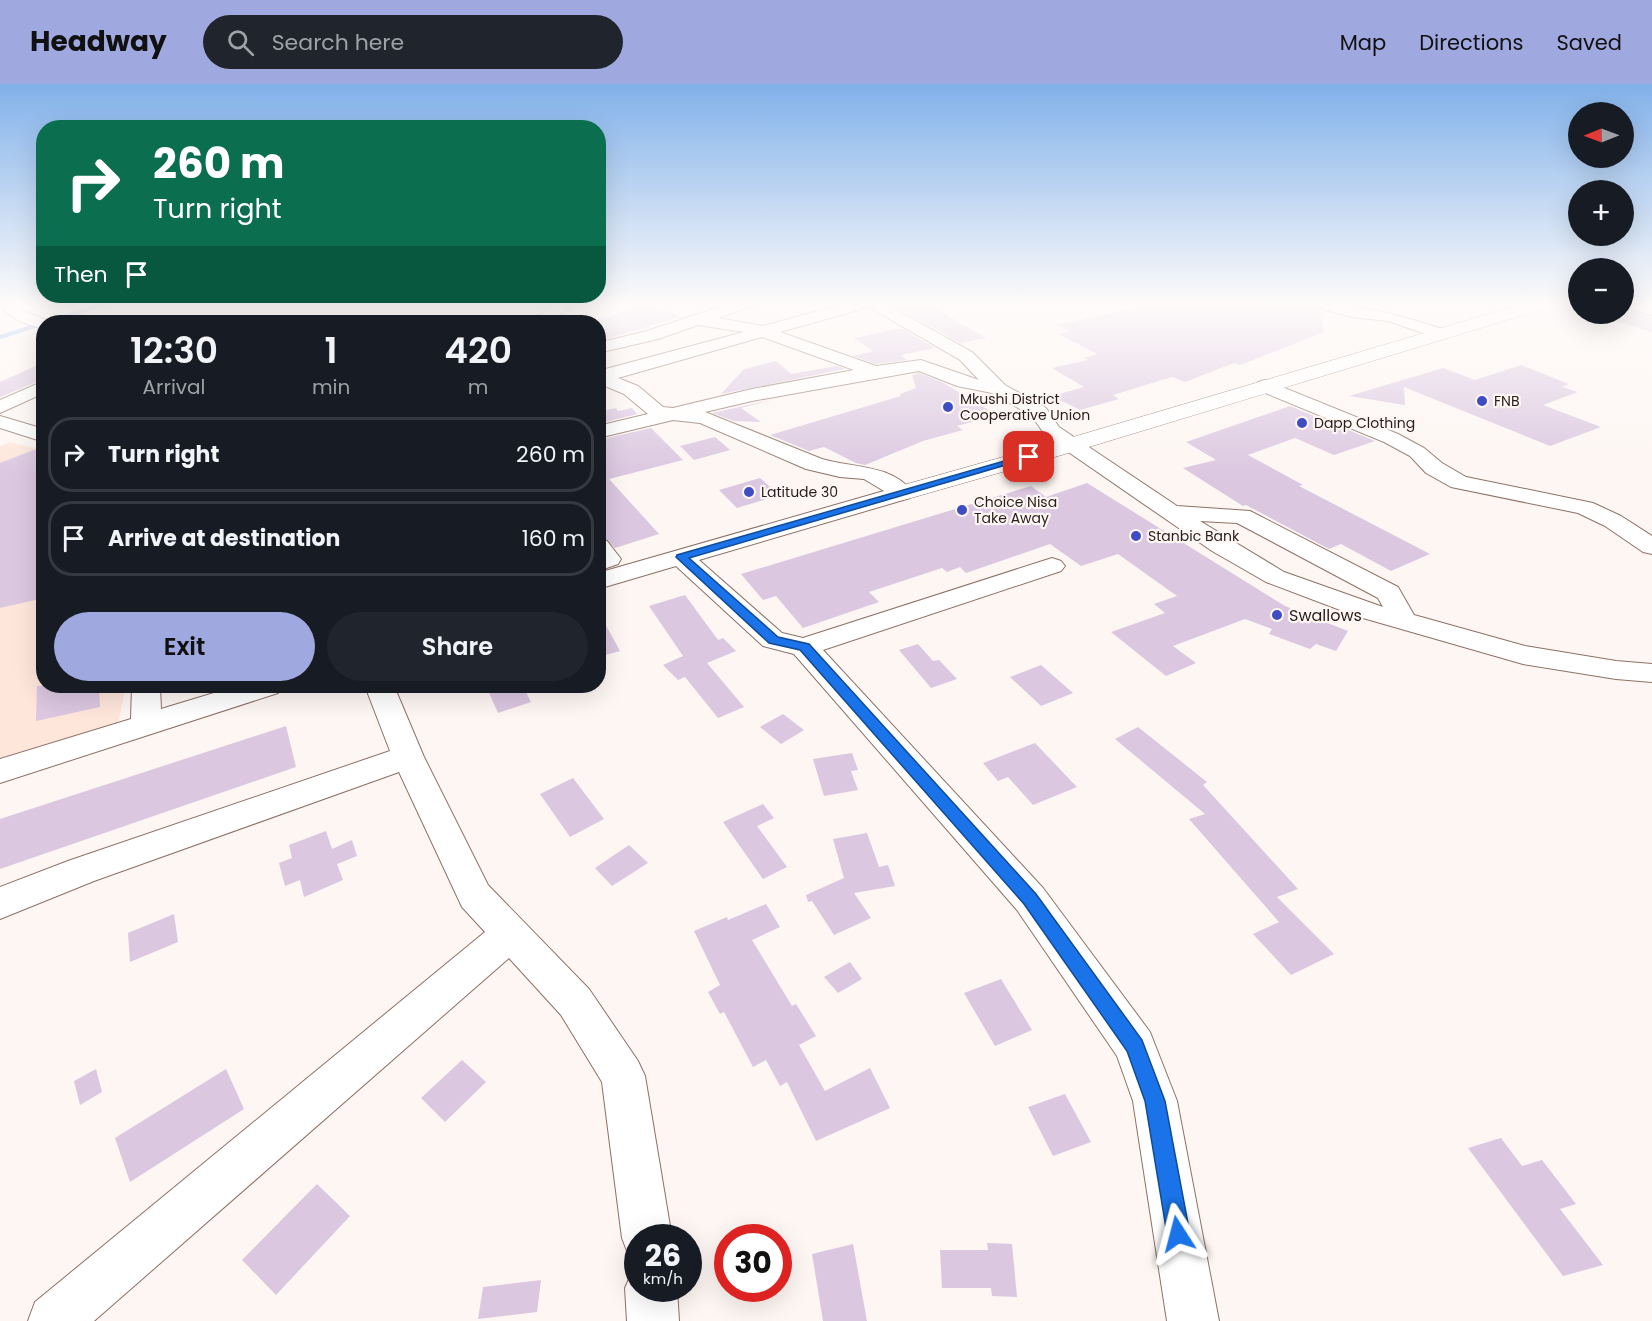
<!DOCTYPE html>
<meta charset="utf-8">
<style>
body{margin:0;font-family:Poppins,sans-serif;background:#20242c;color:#f1f3f6;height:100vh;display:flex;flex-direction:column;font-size:22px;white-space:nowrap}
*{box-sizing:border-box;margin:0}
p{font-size:20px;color:#9ea1a6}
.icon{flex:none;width:33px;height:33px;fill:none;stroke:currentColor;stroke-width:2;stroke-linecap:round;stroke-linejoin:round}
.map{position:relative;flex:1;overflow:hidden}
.side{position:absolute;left:36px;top:231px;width:570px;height:378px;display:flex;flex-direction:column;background:#171b24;border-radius:24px;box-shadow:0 6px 24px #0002}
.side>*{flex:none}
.top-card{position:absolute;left:36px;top:36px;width:570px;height:183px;border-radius:24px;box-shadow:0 6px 24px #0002;background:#0b6e4f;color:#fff;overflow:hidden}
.needle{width:39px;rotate:269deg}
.controls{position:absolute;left:1568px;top:18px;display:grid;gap:12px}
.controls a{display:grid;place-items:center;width:66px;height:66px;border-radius:50%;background:#171b24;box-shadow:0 6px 24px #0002;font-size:30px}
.speed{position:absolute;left:624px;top:1140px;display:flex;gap:12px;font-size:30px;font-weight:700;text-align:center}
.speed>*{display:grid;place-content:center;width:78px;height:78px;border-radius:50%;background:#171b24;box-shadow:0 6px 24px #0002;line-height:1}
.speed small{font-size:15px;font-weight:400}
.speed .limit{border:9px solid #d22;background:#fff;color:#111}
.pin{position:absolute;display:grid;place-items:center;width:51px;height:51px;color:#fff;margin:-26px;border-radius:12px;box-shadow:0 3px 9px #0006}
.me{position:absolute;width:66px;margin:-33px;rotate:351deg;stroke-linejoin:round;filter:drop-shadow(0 0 4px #0008)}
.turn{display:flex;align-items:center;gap:21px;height:126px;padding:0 18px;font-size:27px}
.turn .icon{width:78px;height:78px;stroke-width:2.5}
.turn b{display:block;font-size:42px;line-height:51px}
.then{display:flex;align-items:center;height:57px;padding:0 18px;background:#0003;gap:12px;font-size:22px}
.eta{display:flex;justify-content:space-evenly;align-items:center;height:102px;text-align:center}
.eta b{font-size:36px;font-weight:600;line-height:42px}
.cta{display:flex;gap:12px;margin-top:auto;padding:12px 18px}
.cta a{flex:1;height:69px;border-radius:36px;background:#a0a9df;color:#111;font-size:24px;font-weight:600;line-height:69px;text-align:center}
.cta a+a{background:#20242c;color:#f1f3f6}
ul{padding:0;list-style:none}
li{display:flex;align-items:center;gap:18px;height:75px;margin:0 12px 9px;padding:0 6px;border:3px solid #363941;border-radius:24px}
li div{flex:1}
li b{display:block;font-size:22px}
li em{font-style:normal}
header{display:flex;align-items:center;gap:36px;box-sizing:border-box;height:84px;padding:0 30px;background:#a0a9df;color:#111}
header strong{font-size:28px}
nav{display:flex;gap:33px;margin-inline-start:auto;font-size:21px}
.search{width:420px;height:54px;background:#20242c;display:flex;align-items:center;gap:15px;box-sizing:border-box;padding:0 21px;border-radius:33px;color:#9ea1a6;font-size:22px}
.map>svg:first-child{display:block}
.built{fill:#fee6db}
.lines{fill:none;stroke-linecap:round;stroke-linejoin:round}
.stream{stroke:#86adec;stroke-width:4}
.building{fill:#dbc7e0}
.minor-casing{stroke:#8e7165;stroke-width:2}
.major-casing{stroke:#8e7165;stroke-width:1}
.minor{fill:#fff;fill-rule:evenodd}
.major{fill:#fff;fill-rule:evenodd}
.route{fill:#1a73e8;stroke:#114b97;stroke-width:1.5}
.poi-dot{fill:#3e4ec2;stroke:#fdf6f3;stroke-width:2}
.labels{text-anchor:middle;stroke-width:4.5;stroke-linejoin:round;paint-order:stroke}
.far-poi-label{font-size:14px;fill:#291d19;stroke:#fdf6f3;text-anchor:start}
.poi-label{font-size:16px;fill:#291d19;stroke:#fdf6f3;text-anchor:start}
</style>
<header>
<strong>Headway</strong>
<div class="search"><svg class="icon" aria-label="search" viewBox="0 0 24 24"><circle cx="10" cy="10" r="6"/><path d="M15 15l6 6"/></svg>Search here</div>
<nav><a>Map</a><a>Directions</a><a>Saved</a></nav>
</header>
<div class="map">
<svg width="1652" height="1237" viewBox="0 0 1652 1237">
<rect width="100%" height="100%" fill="#fdf6f3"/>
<path class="built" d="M10,358L43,366L44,602H126L116,650L0,688V362Z"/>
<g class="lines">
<g class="stream">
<path d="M47,238L108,219"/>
<path d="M0,253L41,240"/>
</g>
</g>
<g class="building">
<path d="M889,219H927L986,254L960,259Z"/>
<path d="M1157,219H1306L1310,224L1321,227L1324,248L1240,281L1234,279L1185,298L1172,293L1113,311L1119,315L1080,326L1052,312L1084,303L1052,284L1088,276L1084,274L1097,270L1059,250L1070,247L1057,241Z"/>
<path d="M638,223H656L681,233L598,257V236Z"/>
<path d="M1623,225L1652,233V248L1595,231L1623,230Z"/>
<path d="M901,244L935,264L901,271L907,276L876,280L853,272L873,267L854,254Z"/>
<path d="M776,277L791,290L837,282L845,285L721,310L744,285Z"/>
<path d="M44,278V295L0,313V298Z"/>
<path d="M1521,281L1569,300L1562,303L1578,308L1543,321L1601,343L1550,362L1404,303L1405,321L1349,312L1443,284L1475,296Z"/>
<path d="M919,289L942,298L997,331L957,342L963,346L923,357L865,381L856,379L824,363L809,367L770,351L901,312L900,310L916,304L912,291Z"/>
<path d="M775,315L741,324L761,338L734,337L712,329Z"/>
<path d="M1290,322L1375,357L1334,371L1295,354L1248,371L1303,401L1299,402L1430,470L1391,487L1341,460L1329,465L1246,421L1243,422L1183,384L1216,376L1186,358Z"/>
<path d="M616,324L618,327L632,324L637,330L598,340V328Z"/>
<path d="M651,344L683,376L609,395L659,450L615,464L598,449V356Z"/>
<path d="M715,353L730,366L694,376L680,362Z"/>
<path d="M44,362V514L0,524V379Z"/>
<path d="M760,394L779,411L737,424L719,406Z"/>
<path d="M1087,399L1285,522L1348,547L1336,567L1316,560L1310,565L1269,550L1272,545L1245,535L1173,562L1196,579L1166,592L1111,548L1165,529L1154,520L1177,512L1118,470L1081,482L1050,460L966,489L960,483L947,488L942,484L869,508L879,518L803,544L776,512L763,516L741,490L1031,402L1046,413Z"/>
<path d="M685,511L718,556L723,554L736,567L707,579L744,623L718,634L685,593L678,596L663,581L683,572L649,522Z"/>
<path d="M598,527L620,567L598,573Z"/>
<path d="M918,560L933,577L939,576L957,595L931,604L899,566Z"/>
<path d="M1041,581L1073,609L1041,622L1010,593Z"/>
<path d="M37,602H99L100,623L36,637Z"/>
<path d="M486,602H523L531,618L498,629Z"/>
<path d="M783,630L804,646L781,660L760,643Z"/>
<path d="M286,642L296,683L0,785V735Z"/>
<path d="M1138,643L1207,698L1203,701L1298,805L1277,813L1334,870L1291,891L1253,850L1279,838L1189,735L1205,730L1115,655Z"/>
<path d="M1035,659L1077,703L1033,721L1008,693L998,697L983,679Z"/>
<path d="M852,669L858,686L851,687L858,706L824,712L813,675Z"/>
<path d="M573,694L604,735L570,753L540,710Z"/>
<path d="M763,720L774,734L757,742L787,783L763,795L723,738Z"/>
<path d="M326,747L332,765L352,756L357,772L337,780L343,796L304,813L300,796L285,802L279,779L292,774L289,761Z"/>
<path d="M867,749L879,783L888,781L895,802L854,809L871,834L834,851L812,817L808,818L806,811L844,794L833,755Z"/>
<path d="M629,761L648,779L612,802L595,784Z"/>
<path d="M766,820L780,843L752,856L792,922L796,920L816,952L799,961L825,1007L870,984L890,1024L816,1057L787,998L780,1002L766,976L753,983L724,928L720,930L708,908L720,901L694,847L727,833L728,836Z"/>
<path d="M174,830L178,858L130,878L128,849Z"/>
<path d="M850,878L862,895L838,909L824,893Z"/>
<path d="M1001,895L1032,946L995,962L964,909Z"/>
<path d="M462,976L486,998L445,1038L421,1014Z"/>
<path d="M96,985L102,1008L80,1021L74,997Z"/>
<path d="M226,985L244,1025L130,1098L115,1054Z"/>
<path d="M1065,1010L1091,1058L1053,1072L1028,1023Z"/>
<path d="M1501,1054L1522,1082L1542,1076L1576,1120L1560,1125L1603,1181L1563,1192L1468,1064Z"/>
<path d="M317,1100L350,1132L276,1211L242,1176Z"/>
<path d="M987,1159L1012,1160L1017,1213L992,1212L991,1204H942L940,1166H988Z"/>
<path d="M853,1160L867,1237H823L812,1170Z"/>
<path d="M541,1196L537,1228L478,1235L483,1203Z"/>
</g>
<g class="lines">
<g class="minor-casing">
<g id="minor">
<path d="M0,219H15L26,228L51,238H44V245C28,241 6,234 0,219Z"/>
<path d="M558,219H577L549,238H531L533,235Z"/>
<path d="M732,219H755L752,222L718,234L763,242L848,219H884L972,268L1005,301L1046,324L1059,343L1177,422L1250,427L1398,503L1414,531L1525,562L1616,577L1652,580V598L1616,595L1523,580L1356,532L1266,498L1212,467L1064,365L1045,351L1032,332L992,309L957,302L919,287L752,317L705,328L822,375C852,384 893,380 913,409L910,414L699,476L782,549L803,554L1052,474L1061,477L1065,482L1061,487L823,566L1043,804L1150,948L1177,1017L1219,1237H1167L1133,1017L1117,972L1017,826L794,570L763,562L676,482L598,505V489L884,407L864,395L840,393L806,385L700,339L673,336L598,354V342L648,330L624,310L598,299V287L744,248L698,241L658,255L598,269V259L647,247ZM869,223L960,276L979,296L921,276L876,282L780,248ZM762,253L854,286L752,305L673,324L663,323L638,302L618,294ZM1200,437L1237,439L1378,514L1383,523L1284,488Z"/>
<path d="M1308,219C1355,219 1399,231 1443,245L1445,249L1437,254L1388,237L1352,233L1311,222Z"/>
<path d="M1623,219L1652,221V231L1623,223Z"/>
<path d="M1265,296L1398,350L1424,364L1442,379L1466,393L1593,419L1621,432L1652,452V470L1643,468L1605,442L1578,429L1451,403L1426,389L1410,372L1384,358L1258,306L1256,302L1258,298Z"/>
<path d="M44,297V309L0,329V316Z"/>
<path d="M0,332L44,345V358L0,344Z"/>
<path d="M598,455L607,457L621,475L618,480L598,487Z"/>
<path d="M132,602H160L161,625L237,602H283L278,609L0,699V675L131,635Z"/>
<path d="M365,602H394L424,673L488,801L589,905L638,977L645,992L672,1154H638V1175L629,1172L622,1154L602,998L561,931L509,874L94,1237H28L35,1218L485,848L462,823L399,688L94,797L0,835V803L68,777L390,667Z"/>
<path d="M638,1184V1204H677L679,1237H627L625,1204L633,1186Z"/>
</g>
</g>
<g class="major-casing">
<path id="major" d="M1526,219H1552L1550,223L1079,366L911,414L902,416L893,414L890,409L893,404L1063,356Z"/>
</g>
<use href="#minor" class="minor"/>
<use href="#major" class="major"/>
</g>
<linearGradient id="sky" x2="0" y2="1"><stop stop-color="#81b1ea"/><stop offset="0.56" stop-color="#fefbfa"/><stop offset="1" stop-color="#fefbfa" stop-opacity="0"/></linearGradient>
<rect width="1652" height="392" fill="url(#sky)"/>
<path class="route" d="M1025,371L1033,373L689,474L778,553L809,560L1036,810L1142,956L1165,1017L1190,1150L1186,1158L1178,1161L1170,1158L1167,1150L1145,1017L1127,967L1024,820L800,566L769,559L676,473L677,471Z"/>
<g class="poi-dot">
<circle cx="1482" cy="317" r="6"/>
<circle cx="948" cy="323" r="6"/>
<circle cx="1302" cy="339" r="6"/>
<circle cx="749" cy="408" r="6"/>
<circle cx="962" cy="426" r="6"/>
<circle cx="1136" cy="452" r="6"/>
<circle cx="1277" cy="531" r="6"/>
</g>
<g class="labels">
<g class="far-poi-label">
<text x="960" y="320">Mkushi District<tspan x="960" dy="16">Cooperative Union</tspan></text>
<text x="1494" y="322">FNB</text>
<text x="1314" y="344">Dapp Clothing</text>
<text x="761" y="413">Latitude 30</text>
<text x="974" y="423">Choice Nisa<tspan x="974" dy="16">Take Away</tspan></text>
<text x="1148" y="457">Stanbic Bank</text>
</g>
<g class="poi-label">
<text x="1289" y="537">Swallows</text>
</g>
</g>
</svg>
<div class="controls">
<a><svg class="needle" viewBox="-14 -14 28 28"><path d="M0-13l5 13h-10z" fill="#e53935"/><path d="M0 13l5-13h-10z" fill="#9ea1a6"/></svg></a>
<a>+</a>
<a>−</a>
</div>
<div class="speed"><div>26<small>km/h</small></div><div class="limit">30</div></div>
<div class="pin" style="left:1029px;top:373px;background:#d93025"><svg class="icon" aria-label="arrive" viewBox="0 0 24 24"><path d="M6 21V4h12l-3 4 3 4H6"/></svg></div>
<svg class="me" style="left:1178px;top:1150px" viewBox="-20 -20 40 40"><path d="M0-17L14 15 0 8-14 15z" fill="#1a73e8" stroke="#fff" stroke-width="4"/></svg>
<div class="top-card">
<div class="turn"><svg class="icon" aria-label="right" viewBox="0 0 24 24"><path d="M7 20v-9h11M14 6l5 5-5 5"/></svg><div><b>260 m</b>Turn right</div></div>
<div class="then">Then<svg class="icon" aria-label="arrive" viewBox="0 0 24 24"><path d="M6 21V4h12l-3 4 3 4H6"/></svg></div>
</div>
<section class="side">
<div class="eta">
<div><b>12:30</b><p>Arrival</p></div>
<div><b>1</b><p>min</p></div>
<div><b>420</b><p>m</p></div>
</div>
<ul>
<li><svg class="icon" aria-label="right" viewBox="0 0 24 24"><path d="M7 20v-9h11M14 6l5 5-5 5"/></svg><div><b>Turn right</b></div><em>260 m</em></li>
<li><svg class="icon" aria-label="arrive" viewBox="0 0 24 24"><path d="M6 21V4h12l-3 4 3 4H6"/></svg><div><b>Arrive at destination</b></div><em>160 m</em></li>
</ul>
<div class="cta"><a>Exit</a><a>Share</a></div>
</section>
</div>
